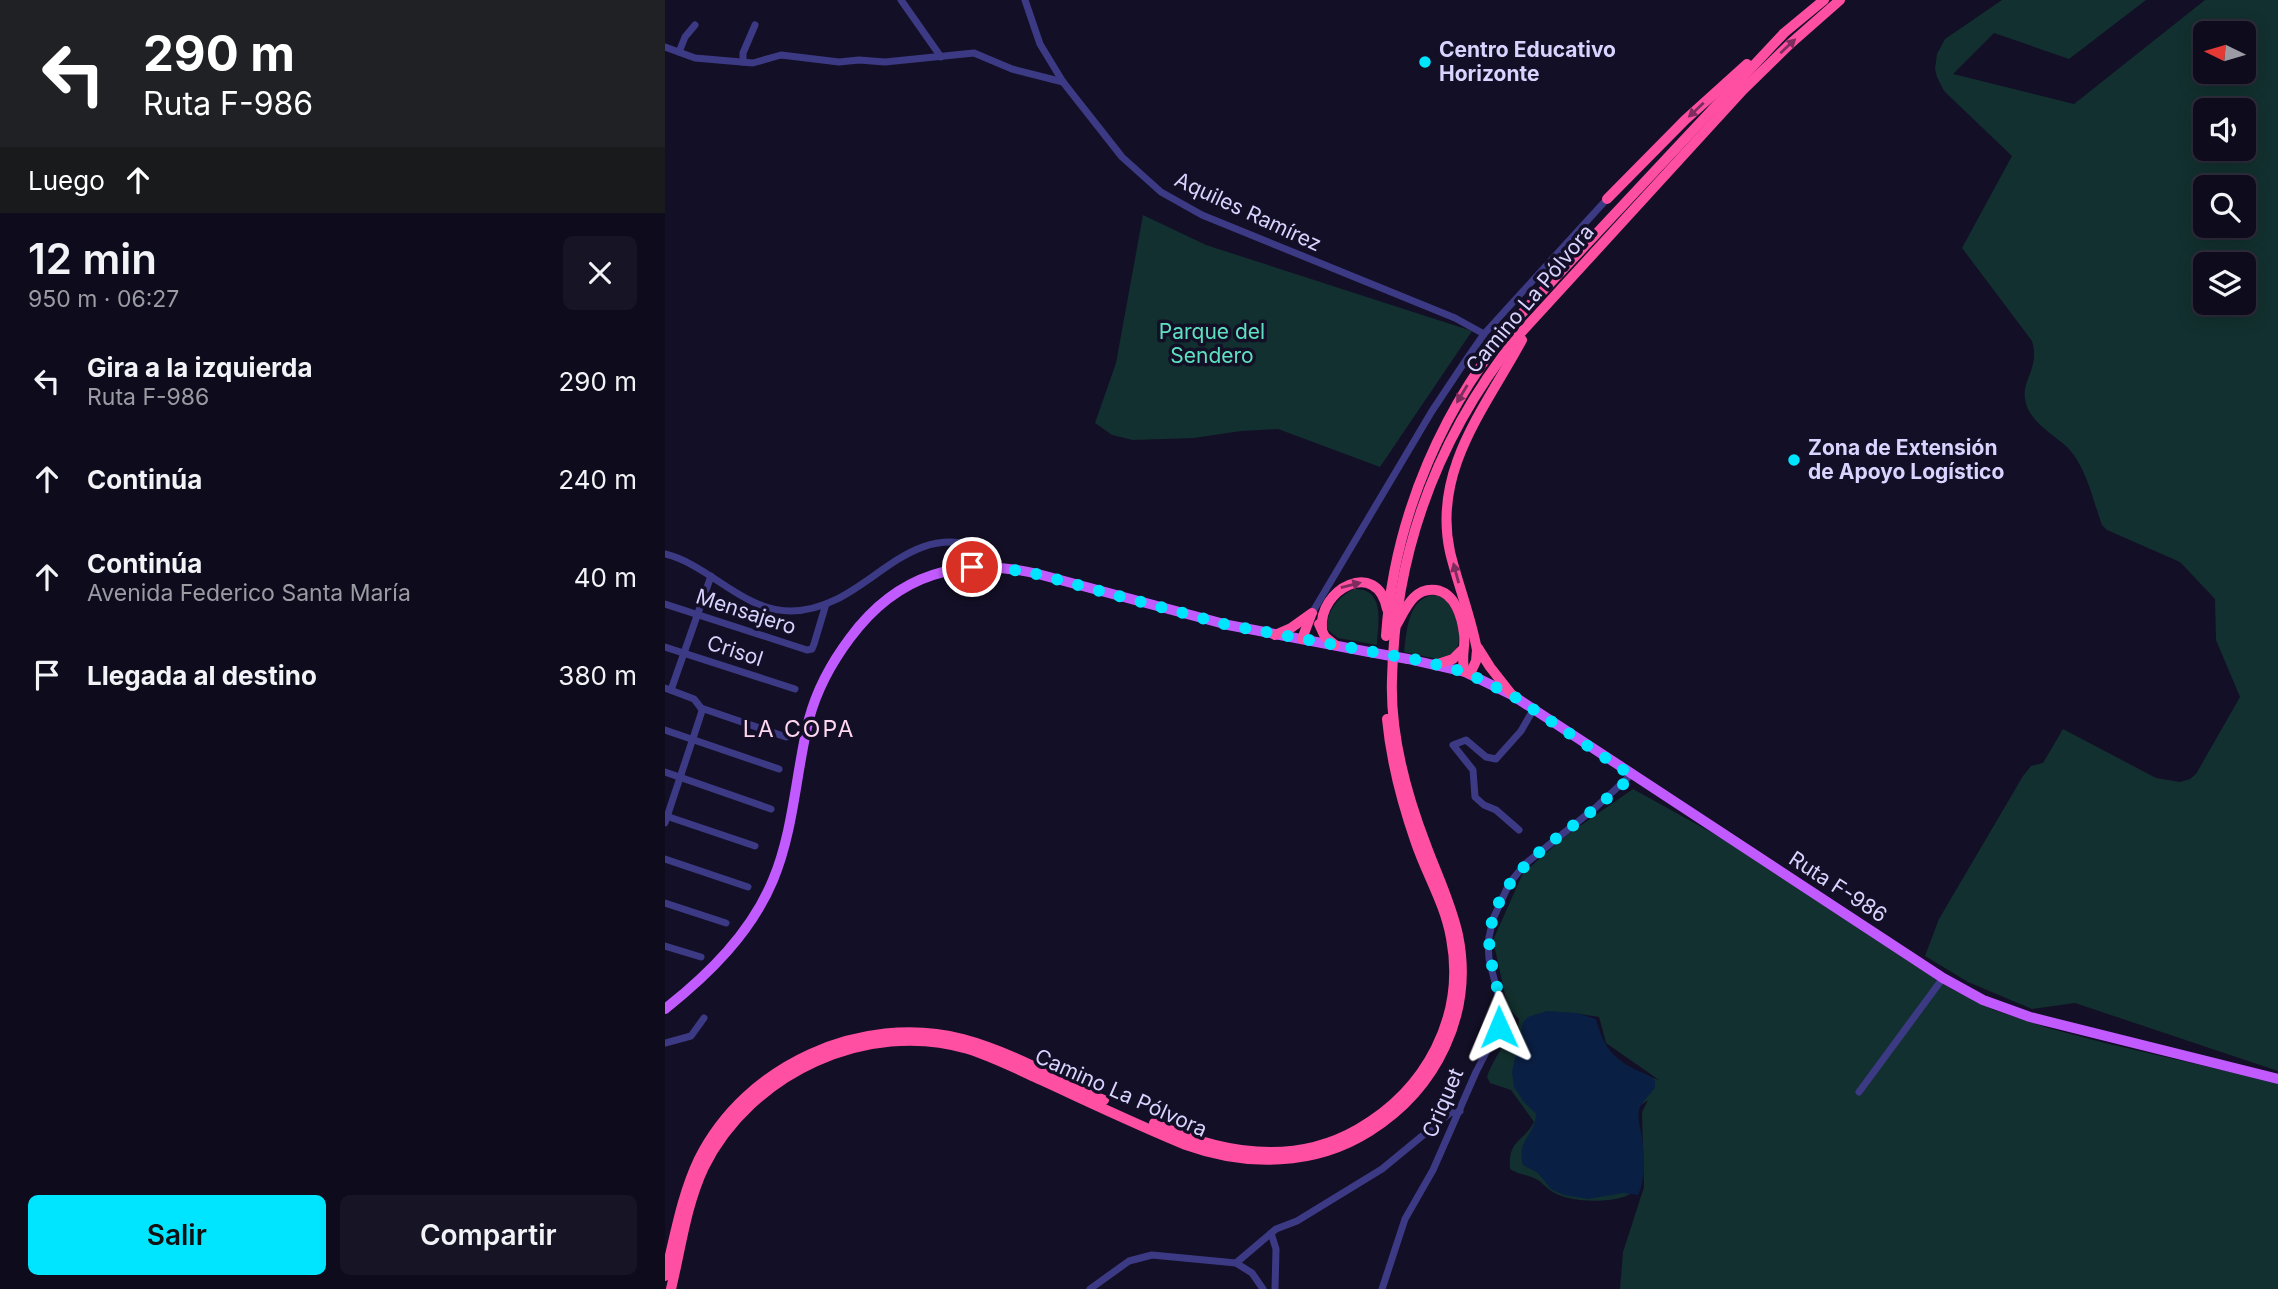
<!DOCTYPE html>
<html lang="es">
<meta charset="utf-8">
<style>
body{margin:0;font-family:Inter,sans-serif;background:#171425;color:#f1f3f6;height:100vh;display:flex;flex-direction:column;font-size:26px;white-space:nowrap}
*{box-sizing:border-box;margin:0}
p{font-size:23px;color:#9b9ba3}
.icon{flex:none;width:38px;height:38px;fill:none;stroke:currentColor;stroke-width:2;stroke-linecap:round;stroke-linejoin:round}
.map{position:relative;flex:1;overflow:hidden}
.drawer{display:flex;flex-direction:column;background:#0e0b1c;width:665px}
.drawer>*{flex:none}
.guide{background:#202124;color:#fff;overflow:hidden}
.needle{width:46px;rotate:275deg}
.fabs{position:absolute;left:1528px;top:21px;display:grid;gap:14px}
.fabs a{display:grid;place-items:center;width:63px;height:63px;border-radius:10px;background:#0e0b1c;box-shadow:0 4px 18px #0003,0 0 0 2px #2e2b3b;font-size:35px}
.pin{position:absolute;display:grid;place-items:center;width:60px;height:60px;color:#fff;margin:-30px;border:4px solid #fff;border-radius:50%;box-shadow:0 2px 7px #0007}
.me{position:absolute;width:77px;margin:-38px;rotate:359deg;stroke-linejoin:round;filter:drop-shadow(0 0 5px #0008)}
.turn{display:flex;align-items:center;gap:24px;height:147px;padding:0 28px;font-size:32px}
.turn .icon{width:91px;height:91px;stroke-width:2.5}
.turn b{display:block;font-size:49px;line-height:60px}
.then{display:flex;align-items:center;height:66px;padding:0 28px;background:#0003;gap:14px;font-size:26px}
.round{display:grid;place-items:center;flex:none;width:74px;height:74px;border-radius:10px;background:#171425}
.overview{display:flex;align-items:center;justify-content:space-between;height:119px;padding:0 28px}
h1{font-size:42px;font-weight:600;line-height:52px}
.button{display:flex;gap:14px;margin-top:auto;padding:14px 28px}
.button a{flex:1;height:80px;border-radius:10px;background:#00e5ff;color:#111;font-size:28px;font-weight:600;line-height:80px;text-align:center}
.button a+a{background:#171425;color:#f1f3f6}
ul{padding:0;list-style:none}
li{display:flex;align-items:center;gap:21px;height:98px;padding:0 28px}
li div{flex:1}
li b{display:block;font-size:26px}
li em{font-style:normal}
main{display:flex;flex:1;min-height:0}
.map>svg:first-child{display:block}
.green{fill:#12302f;fill-rule:evenodd}
.water{fill:#0a1f44}
.lines{fill:none;stroke-linecap:round;stroke-linejoin:round}
.minor{stroke:#3d3a85;stroke-width:7}
.major{stroke:#c25bff;stroke-width:10}
.highway{stroke:#ff4fa3;stroke-width:10}
.major-bridge{stroke:#c25bff;stroke-width:10}
.oneway{fill:#7d2c5e}
.route{stroke:#00e5ff;stroke-width:12;stroke-dasharray:0 21.6}
.poi-dot{fill:#00e5ff;stroke:#130f26;stroke-width:2.5}
.labels{text-anchor:middle;stroke-width:7;stroke-linejoin:round;paint-order:stroke}
.poi-label{font-size:21px;font-weight:bold;fill:#d9d4ff;stroke:#130f26;text-anchor:start}
.street-label{font-size:21px;fill:#d9d4ff;stroke:#130f26}
.park-label{font-size:21px;fill:#5fe0c0;stroke:#130f26}
.neighbourhood-label{font-size:23px;letter-spacing:2px;fill:#ffd6f0;stroke:#130f26}
</style>
<main>
<section class="drawer">
<div class="guide">
<div class="turn"><svg class="icon" aria-label="left" viewBox="0 0 24 24"><path d="M17 20v-9H6M10 6l-5 5 5 5"/></svg><div><b>290 m</b>Ruta F-986</div></div>
<div class="then">Luego<svg class="icon" aria-label="ahead" viewBox="0 0 24 24"><path d="M12 20V5M6 11l6-6 6 6"/></svg></div>
</div>
<div class="overview"><div><h1>12 min</h1><p>950 m · 06:27</p></div><a class="round"><svg class="icon" aria-label="close" viewBox="0 0 24 24"><path d="M6 6l12 12M18 6L6 18"/></svg></a></div>
<ul>
<li><svg class="icon" aria-label="left" viewBox="0 0 24 24"><path d="M17 20v-9H6M10 6l-5 5 5 5"/></svg><div><b>Gira a la izquierda</b><p>Ruta F-986</p></div><em>290 m</em></li>
<li><svg class="icon" aria-label="ahead" viewBox="0 0 24 24"><path d="M12 20V5M6 11l6-6 6 6"/></svg><div><b>Continúa</b></div><em>240 m</em></li>
<li><svg class="icon" aria-label="ahead" viewBox="0 0 24 24"><path d="M12 20V5M6 11l6-6 6 6"/></svg><div><b>Continúa</b><p>Avenida Federico Santa María</p></div><em>40 m</em></li>
<li><svg class="icon" aria-label="arrive" viewBox="0 0 24 24"><path d="M6 21V4h12l-3 4 3 4H6"/></svg><div><b>Llegada al destino</b></div><em>380 m</em></li>
</ul>
<div class="button"><a>Salir</a><a>Compartir</a></div>
</section>
<div class="map">
<svg width="1613" height="1289" viewBox="0 0 1613 1289">
<rect width="100%" height="100%" fill="#130f26"/>
<g class="green">
<path d="M1337,0H1481L1404,59L1329,33L1288,74L1409,104L1540,0H1613V1071L1410,1003L1367,1009L1303,982L1260,956L1274,919L1358,776L1366,766L1378,763L1398,729L1491,778L1515,782L1525,779L1531,774L1575,697L1551,640L1550,599L1515,562L1442,530L1437,525C1428,500 1421,466 1402,447C1387,433 1363,421 1360,399C1357,379 1375,368 1367,341L1297,248L1347,156L1279,91L1272,77L1270,69L1272,54L1280,39ZM1540,33H1578V72H1540ZM1540,110H1578V149H1540ZM1578,187V226H1540V187ZM1578,264V303H1540V264Z"/>
<path d="M478,215L541,245L807,331L715,467L613,429L576,431L529,438L468,440L447,435L430,423L451,363Z"/>
<path d="M690,589C721,589 713,624 712,645L673,638L663,630C659,614 675,594 690,589Z"/>
<path d="M767,595C771,595 775,596 778,598C789,605 797,633 793,645C790,653 783,656 777,660L739,652C742,631 742,601 767,595Z"/>
<path d="M968,789L1062,841L1283,987L1329,1010L1383,1028L1440,1043L1613,1083V1289H955L958,1252L979,1187L977,1112L983,1100L973,1107L967,1193C951,1204 904,1203 888,1192C881,1188 877,1182 871,1179C862,1174 853,1175 845,1169C843,1139 858,1143 869,1122L846,1090L825,1083L822,1077C826,1063 842,1042 843,1032L853,1025L854,1019L843,1008L828,940L858,873L902,835ZM909,1013L934,1017L941,1043L994,1080C958,1069 931,1043 909,1013Z"/>
</g>
<path class="water" d="M882,1011L912,1013L931,1019C937,1041 944,1055 965,1067C974,1072 982,1073 990,1080V1087C985,1096 977,1100 974,1110C972,1120 976,1129 977,1138C980,1154 980,1181 973,1195L958,1193L923,1199L899,1195L886,1189L873,1173L858,1165C851,1139 870,1137 871,1114L859,1102L849,1087L847,1072L858,1022L863,1017Z"/>
<g class="lines">
<g class="minor">
<path d="M236,0L276,57"/>
<path d="M360,0L375,44L398,82L457,157L496,192L537,215L790,318L819,334"/>
<path d="M0,47L30,58L88,63L116,55L174,62L194,60L220,62L309,53L347,69L398,82"/>
<path d="M14,52L20,37L30,25"/>
<path d="M78,62V53L90,25"/>
<path d="M0,554C45,565 77,611 126,611C203,610 236,518 317,548L328,567"/>
<path d="M0,604L142,650L147,649L149,644L161,604"/>
<path d="M647,613L767,411L801,360L819,334L942,199"/>
<path d="M0,647L130,689"/>
<path d="M0,688L29,699L36,708"/>
<path d="M6,690L46,576"/>
<path d="M36,708L121,737"/>
<path d="M0,730L114,769"/>
<path d="M0,772L106,809"/>
<path d="M1,816L90,846"/>
<path d="M0,823L37,711L36,708"/>
<path d="M854,830L831,810L819,805L810,797L808,770L788,745L801,740L821,757L831,759L856,731L868,710"/>
<path d="M0,859L83,887"/>
<path d="M0,903L61,923"/>
<path d="M0,946L36,957"/>
<path d="M0,1043L26,1036L39,1018"/>
<path d="M1194,1092L1278,978"/>
<path d="M606,1233L611,1249L610,1289"/>
<path d="M571,1263L611,1229L632,1221L717,1169L785,1113L795,1111"/>
<path d="M425,1289L464,1261L487,1255L571,1263L587,1273L598,1289"/>
<path d="M717,1289L740,1219L768,1170L811,1072L834,1027L836,1006L824,959L823,942L828,919L844,884L860,864L930,808L966,775"/>
</g>
<g class="major">
<path d="M743,659L800,672L847,695L1278,978L1318,1000L1365,1017L1613,1079"/>
<path d="M0,1009C44,974 86,933 108,880C129,830 131,771 144,719C152,689 167,662 185,638C233,573 296,556 373,574L563,625L704,652"/>
</g>
<g class="highway">
<path d="M942,199L1020,120L1082,64"/>
<path d="M654,624L660,637L670,645"/>
<path d="M732,624C741,608 749,587 771,590C790,593 797,617 799,634C801,647 795,658 800,672"/>
<path d="M657,629C653,589 712,558 722,609"/>
<path d="M610,635L626,628L647,613"/>
<path d="M721,636C729,516 779,401 859,311L1119,33L1159,0"/>
<path d="M637,639L646,615"/>
<path d="M813,648L825,667L847,695"/>
<path d="M773,664L788,659L797,650"/>
<path d="M805,674L811,661L812,650C806,617 793,585 785,552C767,470 821,407 857,340"/>
<path d="M489,1123C554,1153 627,1167 693,1129C761,1090 801,1017 786,938C780,904 762,875 751,843C737,803 726,761 722,719"/>
<path d="M0,1276C10,1237 16,1197 34,1159C81,1065 196,1013 298,1039C347,1052 394,1080 439,1100"/>
<path d="M6,1289C16,1248 21,1205 39,1167C86,1073 202,1019 303,1049C328,1057 352,1069 376,1080C424,1102 472,1125 521,1145C582,1167 650,1166 705,1131C772,1089 809,1013 793,935C786,903 772,875 761,845C741,793 725,735 727,679C730,551 773,436 853,336L1078,90L1125,44L1175,0"/>
</g>
<path class="major-bridge" d="M704,652L743,659"/>
</g>
<defs><path id="oneway-solid" d="M-6-.8H1V-3.2L6.5 0L1 3.2V.8H-6Z" transform="scale(1.75)"/></defs>
<g class="oneway">
<use href="#oneway-solid" transform="translate(1123 46) rotate(-43)"/>
<use href="#oneway-solid" transform="translate(1031 110) rotate(137)"/>
<use href="#oneway-solid" transform="translate(797 394) rotate(121)"/>
<use href="#oneway-solid" transform="translate(791 573) rotate(-105)"/>
<use href="#oneway-solid" transform="translate(686 585) rotate(-14)"/>
</g>
<g class="lines">
<path class="route" d="M307,567L360,571L563,625L758,661L800,672L847,695L966,775C959,785 948,793 939,801C896,838 839,866 826,926C818,962 841,992 834,1027"/>
</g>
<g class="poi-dot">
<circle cx="760" cy="62" r="7"/>
<circle cx="1129" cy="460" r="7"/>
</g>
<g class="labels">
<g class="poi-label">
<text x="774" y="57">Centro Educativo<tspan x="774" dy="24">Horizonte</tspan></text>
<text x="1143" y="455">Zona de Extensión<tspan x="1143" dy="24">de Apoyo Logístico</tspan></text>
</g>
<g class="street-label">
<text transform="translate(583 212) rotate(25)" y="7">Aquiles Ramírez</text>
<text transform="translate(865 299) rotate(-50)" y="7">Camino La Pólvora</text>
<text transform="translate(81 612) rotate(18)" y="7">Mensajero</text>
<text transform="translate(70 651) rotate(18)" y="7">Crisol</text>
<text transform="translate(1173 887) rotate(33)" y="7">Ruta F-986</text>
<text transform="translate(456 1093) rotate(24)" y="7">Camino La Pólvora</text>
<text transform="translate(778 1103) rotate(-67)" y="7">Criquet</text>
</g>
<g class="park-label">
<text x="547" y="339">Parque del<tspan x="547" dy="24">Sendero</tspan></text>
</g>
<g class="neighbourhood-label">
<text x="134" y="737">LA COPA</text>
</g>
</g>
</svg>
<div class="fabs">
<a><svg class="needle" viewBox="-14 -14 28 28"><path d="M0-13l5 13h-10z" fill="#e53935"/><path d="M0 13l5-13h-10z" fill="#9b9ba3"/></svg></a>
<a><svg class="icon" aria-label="sound" viewBox="0 0 24 24"><path d="M4 9h4l5-4v14l-5-4H4zM17 9q2 3 0 6"/></svg></a>
<a><svg class="icon" aria-label="search" viewBox="0 0 24 24"><circle cx="10" cy="10" r="6"/><path d="M15 15l6 6"/></svg></a>
<a><svg class="icon" aria-label="layers" viewBox="0 0 24 24"><path d="M12 4l9 5-9 5-9-5zM3 14l9 5 9-5"/></svg></a>
</div>
<div class="pin" style="left:307px;top:567px;background:#d93025"><svg class="icon" aria-label="arrive" viewBox="0 0 24 24"><path d="M6 21V4h12l-3 4 3 4H6"/></svg></div>
<svg class="me" style="left:834px;top:1027px" viewBox="-20 -20 40 40"><path d="M0-17L14 15 0 8-14 15z" fill="#00e5ff" stroke="#fff" stroke-width="4"/></svg>
</div>
</main>
